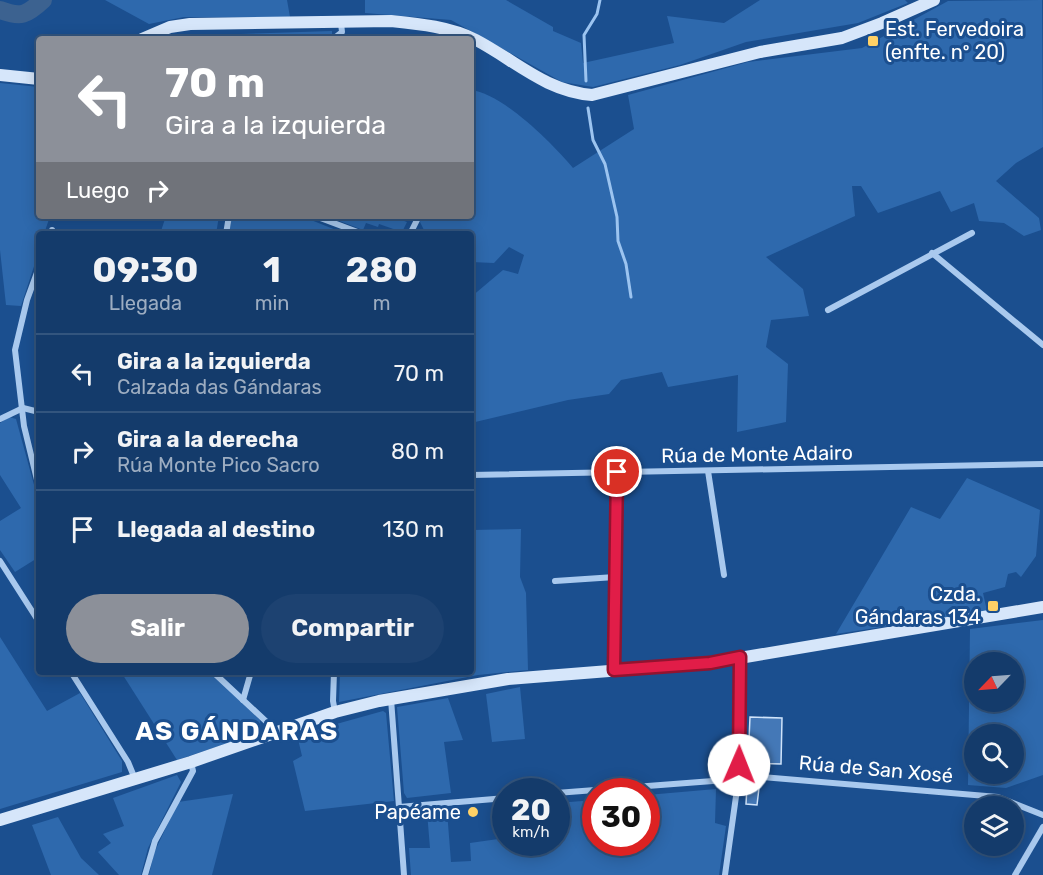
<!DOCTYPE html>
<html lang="es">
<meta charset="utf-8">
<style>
body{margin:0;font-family:Rubik,sans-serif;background:#1d4271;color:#f1f3f6;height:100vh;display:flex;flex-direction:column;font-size:22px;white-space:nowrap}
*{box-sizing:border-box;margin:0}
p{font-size:20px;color:#9dadc1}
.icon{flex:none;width:33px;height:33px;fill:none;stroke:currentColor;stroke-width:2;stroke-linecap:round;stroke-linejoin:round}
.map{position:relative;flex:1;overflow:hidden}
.drawer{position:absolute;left:36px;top:231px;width:438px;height:444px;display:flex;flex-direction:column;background:#143b6b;border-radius:6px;box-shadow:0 3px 15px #0003,0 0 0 2px #33557e}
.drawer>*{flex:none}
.banner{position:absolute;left:36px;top:36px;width:438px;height:183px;border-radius:6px;box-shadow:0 3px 15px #0003,0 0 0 2px #33557e;background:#8c9099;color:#fff;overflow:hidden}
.needle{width:39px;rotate:245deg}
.controls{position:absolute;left:964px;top:652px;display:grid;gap:12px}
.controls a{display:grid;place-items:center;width:60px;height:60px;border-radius:50%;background:#143b6b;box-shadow:0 3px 15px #0003,0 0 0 2px #33557e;font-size:30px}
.speed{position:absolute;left:492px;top:778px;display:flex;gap:12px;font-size:30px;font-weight:700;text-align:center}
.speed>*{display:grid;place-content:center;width:78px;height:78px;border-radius:50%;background:#143b6b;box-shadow:0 3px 15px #0003,0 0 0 2px #33557e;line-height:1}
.speed small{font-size:15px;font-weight:400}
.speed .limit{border:9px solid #d22;background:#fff;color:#111}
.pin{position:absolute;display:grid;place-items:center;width:51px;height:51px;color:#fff;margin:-26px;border:3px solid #fff;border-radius:50%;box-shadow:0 2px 6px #0007}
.me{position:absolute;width:66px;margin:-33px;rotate:1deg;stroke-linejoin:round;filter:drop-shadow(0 0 4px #0008)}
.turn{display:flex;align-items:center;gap:21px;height:126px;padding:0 30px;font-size:27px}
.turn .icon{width:78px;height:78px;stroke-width:2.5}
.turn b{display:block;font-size:42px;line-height:51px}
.then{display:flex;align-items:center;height:57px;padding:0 30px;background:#0003;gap:12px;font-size:22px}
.eta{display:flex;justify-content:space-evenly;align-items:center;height:102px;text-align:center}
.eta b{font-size:36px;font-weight:700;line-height:42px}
.action{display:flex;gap:12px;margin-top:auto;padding:12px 30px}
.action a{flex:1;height:69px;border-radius:36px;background:#8c9099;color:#fff;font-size:24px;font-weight:700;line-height:69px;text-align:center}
.action a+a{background:#1d4271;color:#f1f3f6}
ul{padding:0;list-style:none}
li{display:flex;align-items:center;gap:18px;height:78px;padding:0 30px;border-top:2px solid #33557e}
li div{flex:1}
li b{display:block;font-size:22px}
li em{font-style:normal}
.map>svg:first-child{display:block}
.green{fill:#2e69ad;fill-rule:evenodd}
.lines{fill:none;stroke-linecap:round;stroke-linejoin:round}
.stream{stroke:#9cc4f0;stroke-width:3}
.river{stroke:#3c6290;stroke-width:18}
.building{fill:#4478b7;stroke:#cfe3fa;stroke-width:1.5}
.minor{stroke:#a9c9ee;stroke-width:6}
.secondary{stroke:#d6e6fa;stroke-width:12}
.route-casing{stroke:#92132f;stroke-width:15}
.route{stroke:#e11d48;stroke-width:10}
.poi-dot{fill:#ffd166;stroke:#1b4f8f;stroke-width:2}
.labels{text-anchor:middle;stroke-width:6;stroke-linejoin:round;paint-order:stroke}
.poi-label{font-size:20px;fill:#fff;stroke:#1b4f8f;text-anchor:end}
.street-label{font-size:20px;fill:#fff;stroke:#1b4f8f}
.district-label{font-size:26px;font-weight:bold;letter-spacing:1.5px;fill:#fff;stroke:#1b4f8f}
</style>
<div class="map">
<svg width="1043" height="875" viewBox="0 0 1043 875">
<rect width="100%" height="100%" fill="#1b4f8f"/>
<g class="green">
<path d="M105,0H287L290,17H184L149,24Z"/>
<path d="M365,0H506L553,27V31L581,43L583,63L674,43L667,16L724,23L760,0H905L908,3L858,23L746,42L680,65L593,87L562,82L451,20L365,13Z"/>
<path d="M1042,0L1043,147L1016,163L996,181L1039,218L1041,230L1024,236L1004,223L979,221L974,203L951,212L940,191L878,213L861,186H852L855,216L766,257L803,289L809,316L771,320L766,347L788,364L786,422L737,432L738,375L668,387L662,372L621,380L609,394L568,400L471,423V297L503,270L518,274L524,255L509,247L494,263L471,262V234H426L420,222L422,216H471V90C502,93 553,144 573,168L634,129L628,95L748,62L862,48L948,1Z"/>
<path d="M332,31V37L327,39H171L210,35Z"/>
<path d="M0,83L39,87V216H50L44,234H39V251L21,306L6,305L0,250Z"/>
<path d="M166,216H219L216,234H160Z"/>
<path d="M232,216H301L346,234H229Z"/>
<path d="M391,216L407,222L402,232L379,224L378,227L366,223L363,230L329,217Z"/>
<path d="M9,417L16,419L39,503V557L15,572L0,550V521L21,508L0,475V423Z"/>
<path d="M967,478L1040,510L1036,556L1021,577L1016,572L1008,574L1005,587L983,593L987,611L836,634L911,507L940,519Z"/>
<path d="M521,529L520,577L526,593L528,670L478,675L339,702L340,672H471V530Z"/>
<path d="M1043,620V775L1006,788L968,785L970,629ZM975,663H1014V702H975ZM975,735H1014V774H975Z"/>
<path d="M0,637L47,711L80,693L122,761V772L0,809Z"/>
<path d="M121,672H210L260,720L261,732L177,760Z"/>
<path d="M520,687L525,739L492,742L486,694Z"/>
<path d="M448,698L463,740L444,742L451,793L407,798L404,793L397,707Z"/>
<path d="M383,711L386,713L394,801L305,811L293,761L302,756L297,735Z"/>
<path d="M177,775L181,782L148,848L141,875H119L98,852L111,843L103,834L124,826L113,798Z"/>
<path d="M716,789L715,823L726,826L719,875H411L409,848H430L427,812L447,811L451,862L471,861L470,843L505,838L503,808L506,843H556L557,803L595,800L596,843H646L647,795Z"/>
<path d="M233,794L212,875H149L154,853L178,802Z"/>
<path d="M58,817L81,858L99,875H51L32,825Z"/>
</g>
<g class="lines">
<g class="stream">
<path d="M586,81L584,35L597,14L600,0"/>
<path d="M588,108L593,140L605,164L617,217L618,241L626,264L631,297"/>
</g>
<path class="river" d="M0,10C21,18 27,15 43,0"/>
</g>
<g class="building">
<path d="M750,717L782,718L781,764L748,763Z"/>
<path d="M747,787L759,788L757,805L746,804Z"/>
</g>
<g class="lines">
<g class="minor">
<path d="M333,39L342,32L341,23"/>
<path d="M315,216L363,234"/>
<path d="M51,234L52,230"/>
<path d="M226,234L229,216"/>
<path d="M410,234L419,216"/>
<path d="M932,253L1043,345"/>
<path d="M39,267L27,300L15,350L24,426L39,488"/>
<path d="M828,310L972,233"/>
<path d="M0,419L23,408L39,412"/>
<path d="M708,471L724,575"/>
<path d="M471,475L1043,464"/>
<path d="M0,561L39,622"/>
<path d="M555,581L615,577"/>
<path d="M614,670L617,472"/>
<path d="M71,672L128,762L135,779"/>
<path d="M213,672L271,726L275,733"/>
<path d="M334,672L333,701L335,712"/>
<path d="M391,699L404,875"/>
<path d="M243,700L251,672"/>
<path d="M739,775L998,797L1043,815"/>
<path d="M556,793L739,779"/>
<path d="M399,807L506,798"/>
<path d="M145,875L155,841L193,771L191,762"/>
<path d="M725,875L739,775L740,658"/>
<path d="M1015,875L1043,827"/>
</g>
<g class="secondary">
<path d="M142,39L170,27L190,24L391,21C421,24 450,27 476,40C516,61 545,91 592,95L760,52L842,38L882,23L934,0"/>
<path d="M0,75L39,79"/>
<path d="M0,820L191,762L335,712L379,701L508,679L710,663L1043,607"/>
</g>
</g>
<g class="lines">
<g class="route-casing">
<path id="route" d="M617,472L614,670L710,663L740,657L739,765"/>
</g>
<use href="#route" class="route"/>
</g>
<g class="poi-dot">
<rect x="867" y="35" width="12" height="12" rx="3"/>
<rect x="987" y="600" width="12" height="12" rx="3"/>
<circle cx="473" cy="812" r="6"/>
</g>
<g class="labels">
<g class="poi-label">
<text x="885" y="36" text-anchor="start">Est. Fervedoira<tspan x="885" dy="23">(enfte. nº 20)</tspan></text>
<text x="981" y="601">Czda.<tspan x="981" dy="23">Gándaras 134</tspan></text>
<text x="461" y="819">Papéame</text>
</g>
<g class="street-label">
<text transform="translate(757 454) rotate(-1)" y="7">Rúa de Monte Adairo</text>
<text transform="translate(876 769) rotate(5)" y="7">Rúa de San Xosé</text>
</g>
<g class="district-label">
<text x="237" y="740">AS GÁNDARAS</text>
</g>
</g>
</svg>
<div class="controls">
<a><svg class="needle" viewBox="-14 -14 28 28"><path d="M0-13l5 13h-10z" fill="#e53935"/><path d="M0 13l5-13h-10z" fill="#9dadc1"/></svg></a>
<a><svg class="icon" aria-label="search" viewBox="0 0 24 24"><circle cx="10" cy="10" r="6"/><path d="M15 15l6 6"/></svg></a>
<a><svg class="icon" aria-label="layers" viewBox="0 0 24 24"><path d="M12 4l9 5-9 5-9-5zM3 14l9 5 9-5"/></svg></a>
</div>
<div class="speed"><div>20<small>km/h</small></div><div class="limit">30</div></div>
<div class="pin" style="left:617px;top:472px;background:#d93025"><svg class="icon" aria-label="arrive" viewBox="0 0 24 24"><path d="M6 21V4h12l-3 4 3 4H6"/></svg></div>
<svg class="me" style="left:739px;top:765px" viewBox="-20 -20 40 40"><circle r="19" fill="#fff"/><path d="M0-13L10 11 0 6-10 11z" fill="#e11d48"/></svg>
<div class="banner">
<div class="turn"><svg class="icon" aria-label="left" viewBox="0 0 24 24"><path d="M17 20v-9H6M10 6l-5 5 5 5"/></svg><div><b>70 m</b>Gira a la izquierda</div></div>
<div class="then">Luego<svg class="icon" aria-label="right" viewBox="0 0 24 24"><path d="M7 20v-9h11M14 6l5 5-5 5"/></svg></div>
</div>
<section class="drawer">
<div class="eta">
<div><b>09:30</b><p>Llegada</p></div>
<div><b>1</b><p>min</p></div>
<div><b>280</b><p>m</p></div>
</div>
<ul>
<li><svg class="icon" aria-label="left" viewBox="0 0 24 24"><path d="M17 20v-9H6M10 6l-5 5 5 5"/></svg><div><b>Gira a la izquierda</b><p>Calzada das Gándaras</p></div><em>70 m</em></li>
<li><svg class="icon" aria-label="right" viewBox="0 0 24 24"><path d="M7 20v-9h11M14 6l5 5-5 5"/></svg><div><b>Gira a la derecha</b><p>Rúa Monte Pico Sacro</p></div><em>80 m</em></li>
<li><svg class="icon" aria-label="arrive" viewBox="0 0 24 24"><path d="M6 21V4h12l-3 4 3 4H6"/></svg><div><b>Llegada al destino</b></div><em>130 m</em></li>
</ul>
<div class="action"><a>Salir</a><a>Compartir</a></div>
</section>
</div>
